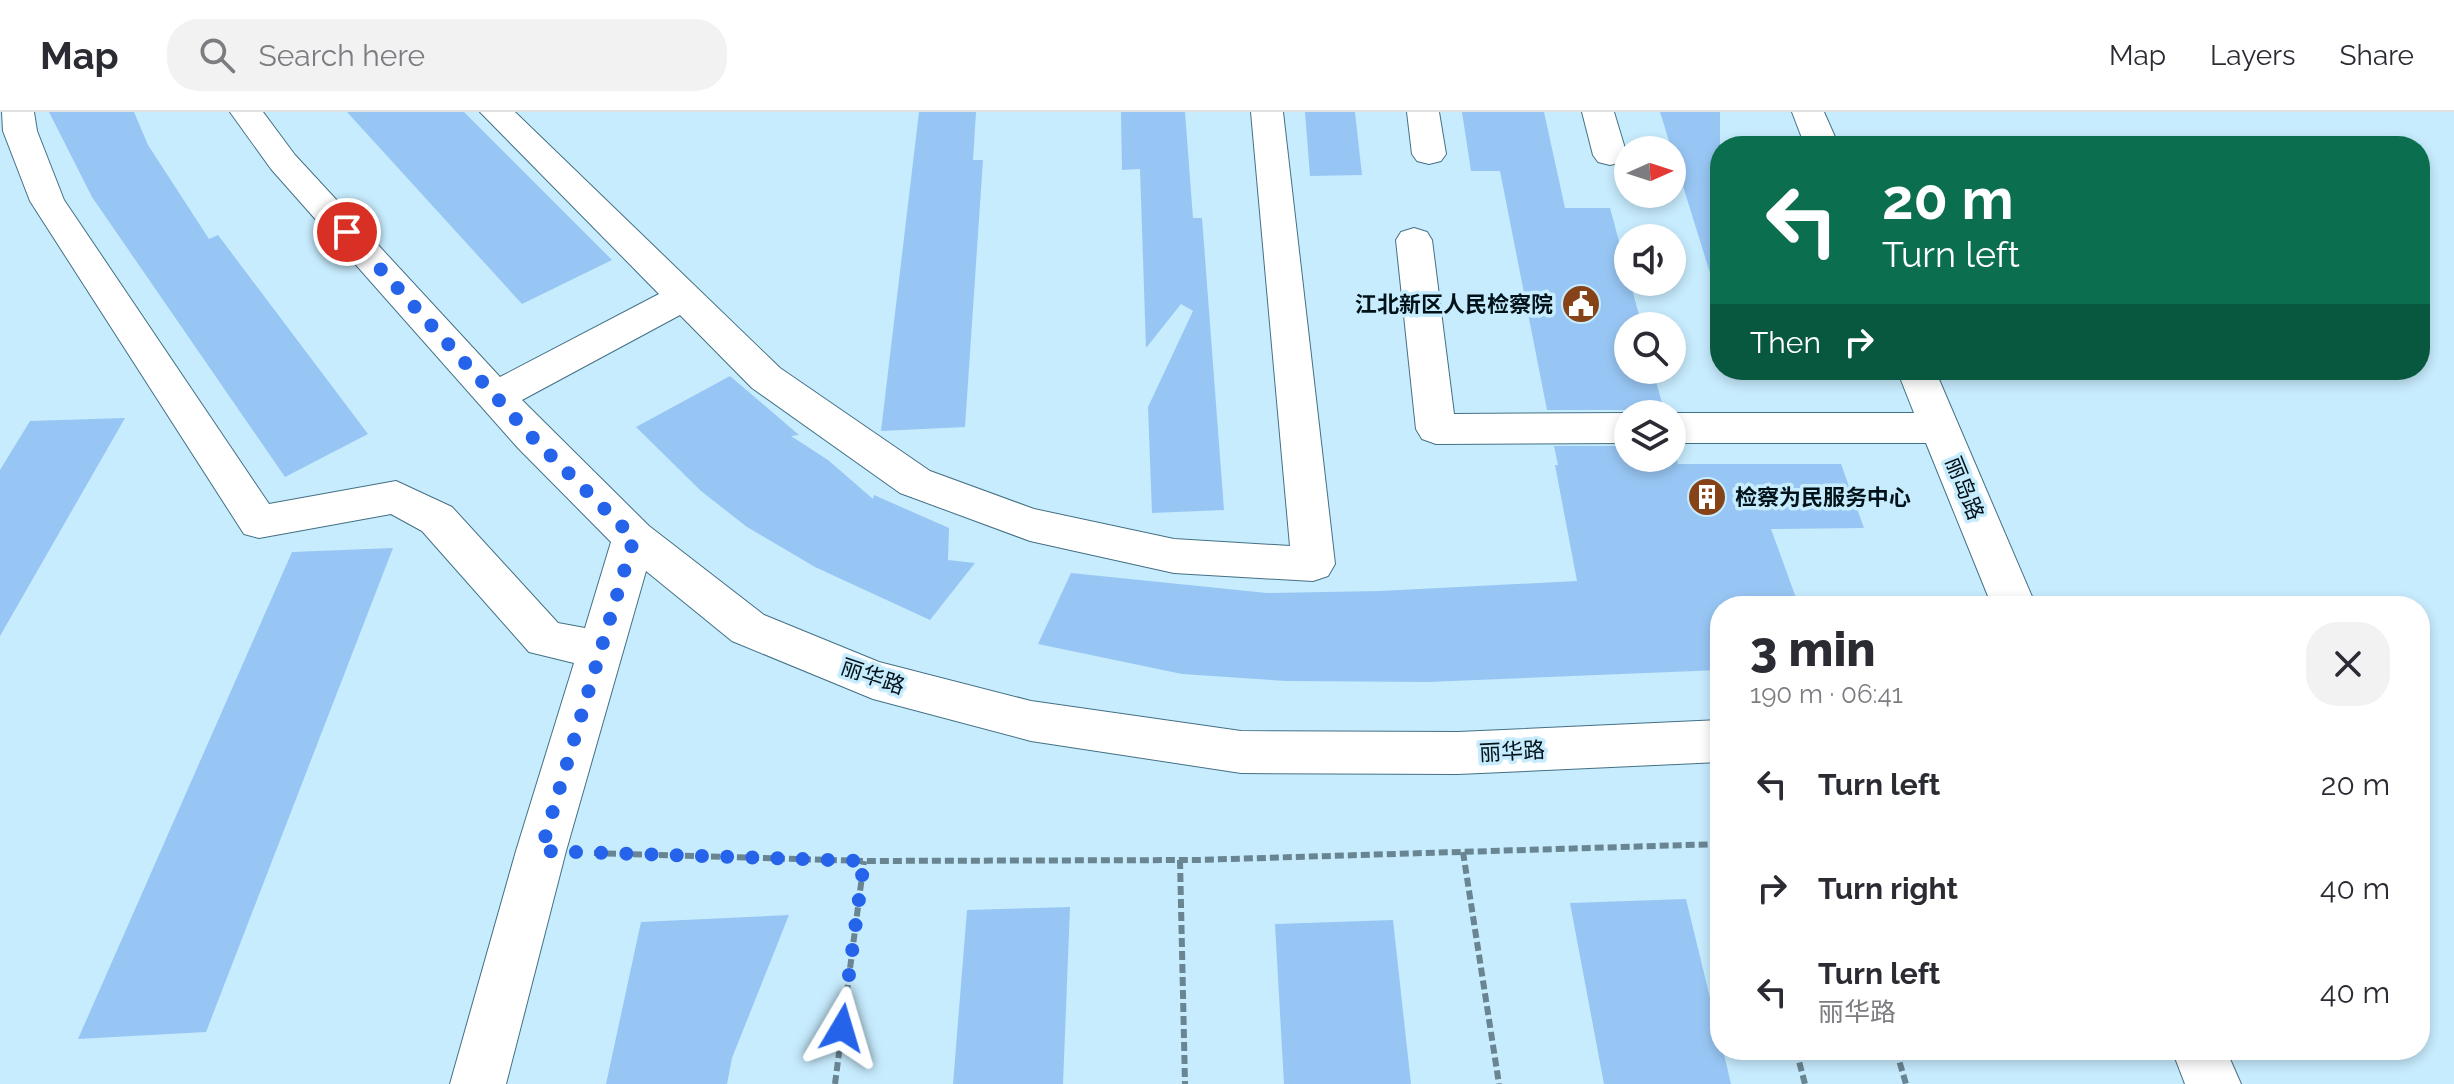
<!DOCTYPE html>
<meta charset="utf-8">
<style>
body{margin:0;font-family:Raleway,"Noto Sans SC",sans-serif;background:#f2f2f3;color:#2b2b33;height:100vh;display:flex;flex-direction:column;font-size:30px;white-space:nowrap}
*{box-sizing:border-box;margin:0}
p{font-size:26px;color:#7c7c81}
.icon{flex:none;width:44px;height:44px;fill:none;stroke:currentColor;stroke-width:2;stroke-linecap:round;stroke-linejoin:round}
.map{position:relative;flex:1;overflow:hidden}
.details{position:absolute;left:1710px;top:484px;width:720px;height:464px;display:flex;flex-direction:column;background:#fff;border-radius:32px;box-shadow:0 4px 12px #0003}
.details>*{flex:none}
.banner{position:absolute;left:1710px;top:24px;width:720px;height:244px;border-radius:32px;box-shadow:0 4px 12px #0003;background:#0b6e4f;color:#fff;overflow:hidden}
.needle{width:52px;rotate:87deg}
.fabs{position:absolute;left:1614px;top:24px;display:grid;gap:16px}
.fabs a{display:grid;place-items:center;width:72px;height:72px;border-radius:50%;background:#fff;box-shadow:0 4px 12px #0003;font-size:40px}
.pin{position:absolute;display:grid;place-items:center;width:68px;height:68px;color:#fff;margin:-34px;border:4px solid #fff;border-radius:50%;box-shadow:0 2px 8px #0007}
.me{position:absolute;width:88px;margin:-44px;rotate:7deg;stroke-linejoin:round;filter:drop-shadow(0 0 6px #0008)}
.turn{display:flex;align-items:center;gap:28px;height:168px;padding:0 40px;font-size:36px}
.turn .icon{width:104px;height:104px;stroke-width:2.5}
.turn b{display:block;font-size:56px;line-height:68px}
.then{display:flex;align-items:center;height:76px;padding:0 40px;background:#0003;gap:16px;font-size:30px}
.round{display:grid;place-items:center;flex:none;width:84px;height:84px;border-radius:32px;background:#f2f2f3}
.summary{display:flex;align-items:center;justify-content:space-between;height:136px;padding:0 40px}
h1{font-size:48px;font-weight:800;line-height:60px}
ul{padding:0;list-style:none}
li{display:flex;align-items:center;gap:24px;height:104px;padding:0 40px}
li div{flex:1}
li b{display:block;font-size:30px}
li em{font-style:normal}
header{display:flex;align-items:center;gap:48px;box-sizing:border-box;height:112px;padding:0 40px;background:#fff;border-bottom:2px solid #e1e1e2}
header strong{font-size:38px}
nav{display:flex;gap:44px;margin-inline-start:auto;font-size:28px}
.search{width:560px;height:72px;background:#f2f2f3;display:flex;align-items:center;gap:20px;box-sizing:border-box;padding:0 28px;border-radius:32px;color:#7c7c81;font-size:30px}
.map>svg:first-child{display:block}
.building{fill:#98c6f4}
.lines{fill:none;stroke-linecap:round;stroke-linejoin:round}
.minor-casing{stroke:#447084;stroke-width:2}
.path{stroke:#6a8592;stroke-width:6;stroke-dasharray:9 4;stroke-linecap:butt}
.minor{fill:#fff;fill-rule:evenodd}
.route{stroke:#2563eb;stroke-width:14;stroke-dasharray:0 25.2}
.labels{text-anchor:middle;stroke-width:7;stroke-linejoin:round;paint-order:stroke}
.poi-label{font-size:22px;font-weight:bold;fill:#021219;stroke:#c7ecfe;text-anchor:end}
.street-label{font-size:22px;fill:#021219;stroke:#c7ecfe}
</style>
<header>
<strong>Map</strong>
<div class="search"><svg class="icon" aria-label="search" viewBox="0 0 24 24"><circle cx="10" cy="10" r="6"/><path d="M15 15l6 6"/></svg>Search here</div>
<nav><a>Map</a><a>Layers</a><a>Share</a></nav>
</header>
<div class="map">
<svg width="2454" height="972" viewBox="0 0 2454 972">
<rect width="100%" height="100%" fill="#c7ecfe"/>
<g class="building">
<path d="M49,0H134L148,33L209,127L218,123L368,322L285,365L92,85Z"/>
<path d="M347,0H464L612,148L522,192Z"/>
<path d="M919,0H976L973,48H983L965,315L881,319Z"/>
<path d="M1121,0H1185L1193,106H1202L1224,398L1152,401L1148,295L1193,199L1181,192L1146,236L1140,57L1122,58Z"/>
<path d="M1305,0H1355L1362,63L1310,64Z"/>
<path d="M1462,0H1544L1565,96H1610L1642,214H1628V258H1653L1665,302H1633L1628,298H1547L1500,59H1471Z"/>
<path d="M1660,0H1720V160L1710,161Z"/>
<path d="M730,264L799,323L791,324L828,348L873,387L874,383L949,416L948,448L975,451L930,508L815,455L747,415L701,379L636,315Z"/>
<path d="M125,306L0,524V358L30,309Z"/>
<path d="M1554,334H1628V346H1672L1673,334L1678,352H1841L1864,416L1771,417L1799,494H1720V558L1428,570L1286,569L1182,562L1038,532L1071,461L1267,481L1380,479L1577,469L1555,353H1558Z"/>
<path d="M393,436L206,920L78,927L292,440Z"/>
<path d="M1686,787L1720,927V938H1723L1731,972H1604L1570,791Z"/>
<path d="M1070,795L1063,972H953L967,798Z"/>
<path d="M789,803L732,946L727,972H606L641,810Z"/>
<path d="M1393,808L1411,972H1284L1275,812Z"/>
</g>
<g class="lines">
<g class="minor-casing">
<g id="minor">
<path d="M2,0H34L37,19L64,88L269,392L396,369L452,395L558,511L585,516L611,430L518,336L271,57L230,0H263L295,43L500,265L659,182L480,0H515L780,256L930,359L1034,397L1174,427L1290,434L1251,0H1283L1335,452L1328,464L1313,469L1174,461L1030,429L900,381L752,276L680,203L522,288L649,414L764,503L879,550L1031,589L1241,619L1458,620L1720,608V650L1458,662L1241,661L1031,629L873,587L732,529L646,459L566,739L506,972H450L516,739L574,551L529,540L422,419L391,402L259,426L244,422L30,89L3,19Z"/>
<path d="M1407,0H1439L1446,42L1441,49L1429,52L1417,49L1412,42Z"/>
<path d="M1582,0H1614L1627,43L1622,50L1610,53L1598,50L1593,43Z"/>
<path d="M1792,0H1824L1839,34H1805Z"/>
<path d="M1414,116L1427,120L1432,128L1454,302L1628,301L1630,302H1628V331L1436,332L1422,327L1416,317L1396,128L1401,120Z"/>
<path d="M1897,258H1935L2036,494H1992L1926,331H1672V302H1670L1672,301H1914Z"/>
<path d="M2172,938H2226L2241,972H2185Z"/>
</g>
</g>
<g class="path">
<path d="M1463,740L1499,972"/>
<path d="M594,741L864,749L1197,748L1720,732"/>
<path d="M1180,748L1185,972"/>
<path d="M1796,938L1805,972"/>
<path d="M1896,938L1906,972"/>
<path d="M835,972L864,749"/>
</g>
<use href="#minor" class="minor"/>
</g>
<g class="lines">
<path class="route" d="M347,120L532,325L634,426L541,739L864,749L842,916"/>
</g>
<defs>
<g id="civic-disc" transform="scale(2)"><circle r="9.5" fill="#874318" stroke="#c7ecfe"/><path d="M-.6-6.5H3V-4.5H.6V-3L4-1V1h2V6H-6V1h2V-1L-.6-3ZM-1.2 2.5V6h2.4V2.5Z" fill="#fff"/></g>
<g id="building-disc" transform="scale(2)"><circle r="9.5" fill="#874318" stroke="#c7ecfe"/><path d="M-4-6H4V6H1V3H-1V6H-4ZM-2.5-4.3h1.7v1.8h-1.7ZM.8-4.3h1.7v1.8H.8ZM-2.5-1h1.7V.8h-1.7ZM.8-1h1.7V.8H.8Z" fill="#fff"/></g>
</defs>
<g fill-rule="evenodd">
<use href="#civic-disc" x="1581" y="192"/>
<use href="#building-disc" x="1707" y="385"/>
</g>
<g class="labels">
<g class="poi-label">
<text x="1553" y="200">江北新区人民检察院</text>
<text x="1735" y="393" text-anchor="start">检察为民服务中心</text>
</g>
<g class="street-label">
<text transform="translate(1965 376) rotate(68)" y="8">丽岛路</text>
<text transform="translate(873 564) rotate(19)" y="8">丽华路</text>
<text transform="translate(1512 639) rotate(-3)" y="8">丽华路</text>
</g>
</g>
</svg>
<div class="fabs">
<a><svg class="needle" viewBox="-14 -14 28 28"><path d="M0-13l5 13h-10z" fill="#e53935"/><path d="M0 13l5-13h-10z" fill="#7c7c81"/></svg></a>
<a><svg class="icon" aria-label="sound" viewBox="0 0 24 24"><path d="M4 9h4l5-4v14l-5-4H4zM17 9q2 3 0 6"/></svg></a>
<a><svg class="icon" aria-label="search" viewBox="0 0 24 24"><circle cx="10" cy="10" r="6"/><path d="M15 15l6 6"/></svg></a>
<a><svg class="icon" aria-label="layers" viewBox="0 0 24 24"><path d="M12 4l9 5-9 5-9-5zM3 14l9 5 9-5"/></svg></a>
</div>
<div class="pin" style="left:347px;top:120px;background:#d93025"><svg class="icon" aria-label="arrive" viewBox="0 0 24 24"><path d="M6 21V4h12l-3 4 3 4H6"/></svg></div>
<svg class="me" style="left:842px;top:916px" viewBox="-20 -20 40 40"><path d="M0-17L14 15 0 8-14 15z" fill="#2563eb" stroke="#fff" stroke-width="4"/></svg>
<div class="banner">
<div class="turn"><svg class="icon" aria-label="left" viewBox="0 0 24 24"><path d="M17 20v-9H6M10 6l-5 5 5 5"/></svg><div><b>20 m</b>Turn left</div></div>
<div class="then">Then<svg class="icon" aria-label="right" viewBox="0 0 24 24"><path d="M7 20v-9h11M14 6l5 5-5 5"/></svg></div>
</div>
<section class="details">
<div class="summary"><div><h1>3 min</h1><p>190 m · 06:41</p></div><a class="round"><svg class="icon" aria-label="close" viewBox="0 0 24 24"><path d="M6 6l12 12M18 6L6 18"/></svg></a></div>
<ul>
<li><svg class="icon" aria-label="left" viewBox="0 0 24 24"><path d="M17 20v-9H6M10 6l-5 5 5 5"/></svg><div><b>Turn left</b></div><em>20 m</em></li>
<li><svg class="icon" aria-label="right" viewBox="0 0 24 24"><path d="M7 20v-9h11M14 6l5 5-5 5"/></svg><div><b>Turn right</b></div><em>40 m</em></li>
<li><svg class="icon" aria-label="left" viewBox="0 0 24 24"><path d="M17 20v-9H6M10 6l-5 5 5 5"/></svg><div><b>Turn left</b><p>丽华路</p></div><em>40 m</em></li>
</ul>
</section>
</div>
